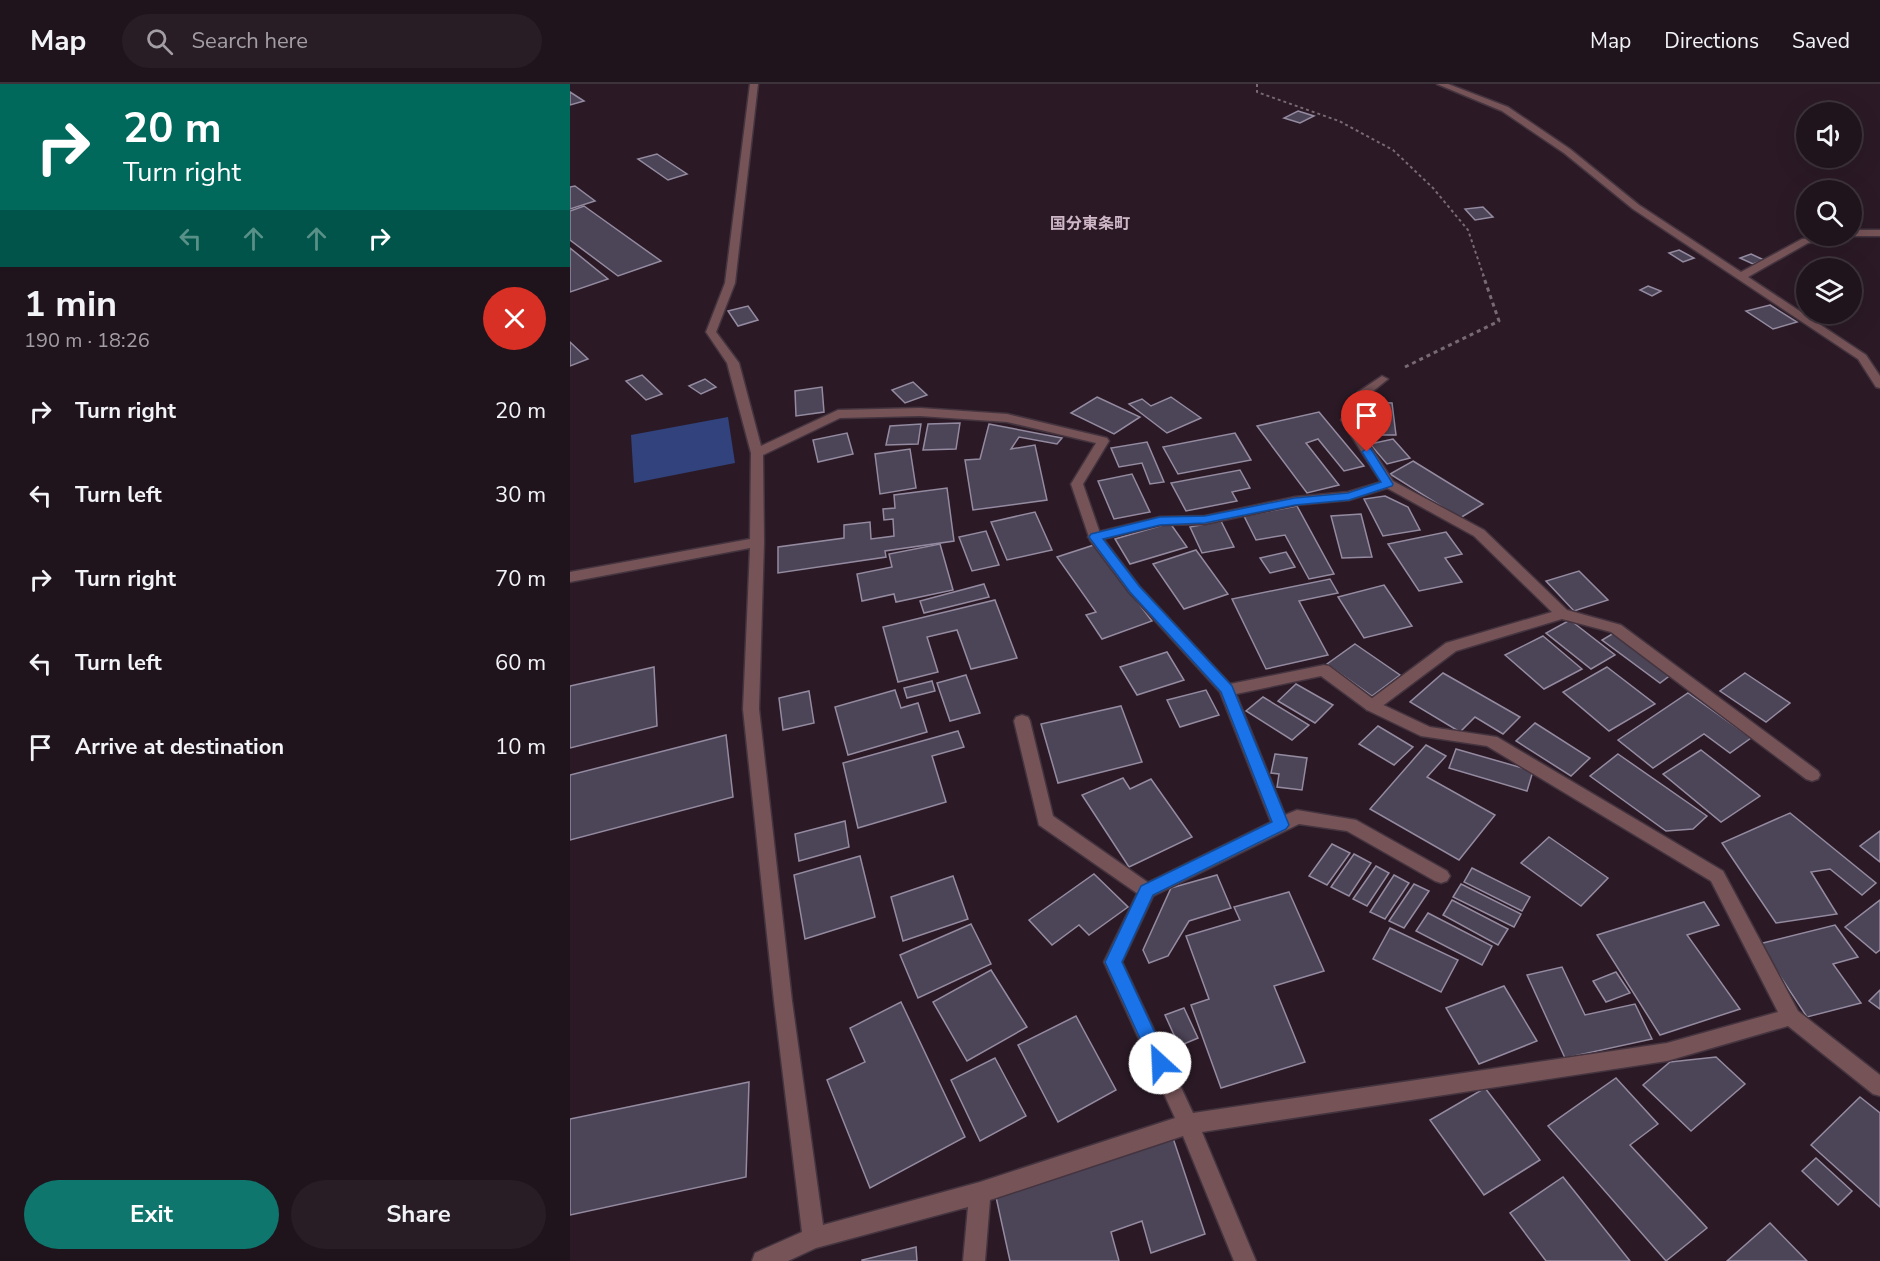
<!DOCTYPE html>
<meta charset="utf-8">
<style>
body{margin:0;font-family:"Nunito Sans","Noto Sans JP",sans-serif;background:#281d25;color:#f1f3f6;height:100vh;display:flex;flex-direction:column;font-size:22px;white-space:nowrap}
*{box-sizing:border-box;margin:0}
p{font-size:20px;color:#a29ea3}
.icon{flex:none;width:33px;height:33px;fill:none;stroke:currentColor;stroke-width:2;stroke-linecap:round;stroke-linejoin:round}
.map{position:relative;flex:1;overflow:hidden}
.drawer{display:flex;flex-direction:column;background:#20141c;width:570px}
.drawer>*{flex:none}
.top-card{background:#00695c;color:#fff;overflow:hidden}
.fabs{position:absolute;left:1226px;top:18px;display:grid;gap:12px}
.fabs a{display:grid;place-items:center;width:66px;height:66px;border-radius:50%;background:#20141c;box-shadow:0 6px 24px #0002,0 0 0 2px #3d333b;font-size:30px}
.pin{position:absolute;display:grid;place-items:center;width:51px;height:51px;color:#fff;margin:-62px -26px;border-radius:50% 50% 50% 0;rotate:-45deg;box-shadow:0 0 6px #0007}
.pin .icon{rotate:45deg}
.me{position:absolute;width:66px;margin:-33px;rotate:335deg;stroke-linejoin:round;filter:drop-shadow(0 0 4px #0008)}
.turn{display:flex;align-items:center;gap:21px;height:126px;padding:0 24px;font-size:27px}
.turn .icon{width:78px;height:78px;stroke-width:2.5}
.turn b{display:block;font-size:42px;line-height:51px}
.lanes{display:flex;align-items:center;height:57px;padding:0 24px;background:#0003;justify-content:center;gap:30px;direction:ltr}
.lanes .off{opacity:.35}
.round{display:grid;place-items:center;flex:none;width:63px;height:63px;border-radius:32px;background:#281d25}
.headline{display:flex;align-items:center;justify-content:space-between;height:102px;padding:0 24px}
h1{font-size:36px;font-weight:700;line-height:45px}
.cta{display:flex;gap:12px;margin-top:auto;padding:12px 24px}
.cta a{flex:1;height:69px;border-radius:36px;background:#0f766e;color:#fff;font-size:24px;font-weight:700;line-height:69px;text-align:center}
.cta a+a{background:#281d25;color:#f1f3f6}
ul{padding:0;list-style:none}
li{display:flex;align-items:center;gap:18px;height:84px;padding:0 24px}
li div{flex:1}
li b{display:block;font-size:22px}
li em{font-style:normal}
header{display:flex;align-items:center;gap:36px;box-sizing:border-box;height:84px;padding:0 30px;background:#20141c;border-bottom:2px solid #3d333b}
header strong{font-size:28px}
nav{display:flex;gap:33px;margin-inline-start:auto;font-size:21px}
.search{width:420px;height:54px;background:#281d25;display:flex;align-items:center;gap:15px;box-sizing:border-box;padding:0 21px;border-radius:33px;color:#a29ea3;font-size:22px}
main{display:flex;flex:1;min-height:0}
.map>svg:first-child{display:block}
.water{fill:#31427c}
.building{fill:#4c4457;stroke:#948ba1;stroke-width:1.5}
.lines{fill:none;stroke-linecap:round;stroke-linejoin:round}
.service-casing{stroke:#44343f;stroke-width:3}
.minor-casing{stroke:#44343f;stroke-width:3}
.path-far1{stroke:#786a74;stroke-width:2;stroke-dasharray:3 3;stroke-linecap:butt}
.path{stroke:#786a74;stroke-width:3;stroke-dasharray:4 4;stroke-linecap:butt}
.service{fill:#755357;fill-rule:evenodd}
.minor{fill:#755357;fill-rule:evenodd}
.route{fill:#1a73e8;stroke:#114b97;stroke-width:1.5}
.labels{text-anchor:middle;stroke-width:5;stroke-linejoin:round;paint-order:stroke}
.far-neighbourhood-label{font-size:16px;font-weight:bold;fill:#ceb7c7;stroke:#2b1a26}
</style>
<header>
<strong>Map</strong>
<div class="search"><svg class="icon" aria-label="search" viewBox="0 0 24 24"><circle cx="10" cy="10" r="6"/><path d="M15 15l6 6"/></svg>Search here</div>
<nav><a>Map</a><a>Directions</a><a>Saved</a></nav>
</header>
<main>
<section class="drawer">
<div class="top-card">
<div class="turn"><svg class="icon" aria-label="right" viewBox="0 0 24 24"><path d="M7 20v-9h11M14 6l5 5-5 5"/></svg><div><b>20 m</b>Turn right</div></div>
<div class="lanes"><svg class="icon off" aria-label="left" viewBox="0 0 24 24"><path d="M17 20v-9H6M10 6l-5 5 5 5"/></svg><svg class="icon off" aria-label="ahead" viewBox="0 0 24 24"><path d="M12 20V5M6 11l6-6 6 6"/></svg><svg class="icon off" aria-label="ahead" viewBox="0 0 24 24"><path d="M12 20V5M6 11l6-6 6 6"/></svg><svg class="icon" aria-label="right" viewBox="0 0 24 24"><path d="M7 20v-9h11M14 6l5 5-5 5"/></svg></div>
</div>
<div class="headline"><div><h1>1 min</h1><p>190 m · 18:26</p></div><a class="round" style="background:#d93025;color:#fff"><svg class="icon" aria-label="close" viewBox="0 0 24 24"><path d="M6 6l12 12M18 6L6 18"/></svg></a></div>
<ul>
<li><svg class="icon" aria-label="right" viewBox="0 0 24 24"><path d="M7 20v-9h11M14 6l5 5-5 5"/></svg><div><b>Turn right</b></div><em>20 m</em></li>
<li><svg class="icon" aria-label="left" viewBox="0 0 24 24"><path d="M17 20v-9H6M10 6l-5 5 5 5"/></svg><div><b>Turn left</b></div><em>30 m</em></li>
<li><svg class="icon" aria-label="right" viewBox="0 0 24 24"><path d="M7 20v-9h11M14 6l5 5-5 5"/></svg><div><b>Turn right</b></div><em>70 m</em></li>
<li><svg class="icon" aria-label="left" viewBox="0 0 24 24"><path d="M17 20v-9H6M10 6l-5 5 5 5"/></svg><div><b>Turn left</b></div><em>60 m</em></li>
<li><svg class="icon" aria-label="arrive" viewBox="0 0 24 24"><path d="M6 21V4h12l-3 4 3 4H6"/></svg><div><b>Arrive at destination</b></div><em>10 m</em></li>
</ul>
<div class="cta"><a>Exit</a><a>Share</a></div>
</section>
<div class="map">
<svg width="1310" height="1177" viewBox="0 0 1310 1177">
<rect width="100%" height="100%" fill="#2b1a26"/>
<path class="water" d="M158,333L165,379L64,399L61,351Z"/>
<g class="building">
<path d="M0,8L14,17L0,21Z"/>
<path d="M728,27L744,32L730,39L714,34Z"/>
<path d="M87,70L117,90L98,96L68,75Z"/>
<path d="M5,102L25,117L0,125V103Z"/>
<path d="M14,122L91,177L48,192L0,156V127Z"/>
<path d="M913,123L923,133L905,136L895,125Z"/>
<path d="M0,164L38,195L0,208Z"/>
<path d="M1109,166L1124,174L1113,178L1099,169Z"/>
<path d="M1181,170L1194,176L1183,180L1170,174Z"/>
<path d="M1078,202L1091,207L1082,212L1070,206Z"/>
<path d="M1200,221L1227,238L1203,245L1176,227Z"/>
<path d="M178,222L188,236L168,242L158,227Z"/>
<path d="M0,258L18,275L0,282Z"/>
<path d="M72,291L92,310L76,316L56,297Z"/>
<path d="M135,295L146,303L131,310L119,302Z"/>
<path d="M343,298L357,311L335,319L322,306Z"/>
<path d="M252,303L254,328L226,332L225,307Z"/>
<path d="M527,313L570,333L544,350L501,329Z"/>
<path d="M601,313L631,334L597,349L559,320L572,315L581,322Z"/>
<path d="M791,318L822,319L826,351H795Z"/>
<path d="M749,328L794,382L774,387L748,355L736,359L769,401L737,409L687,342Z"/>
<path d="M390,339L386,365L353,366L358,340Z"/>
<path d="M351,340L348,360L316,361L320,342Z"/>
<path d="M419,340L492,354L487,360L449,353L441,365L465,361L477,416L403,426L395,376L410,375Z"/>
<path d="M277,349L283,370L248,378L243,356Z"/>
<path d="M665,349L681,376L608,390L593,363Z"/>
<path d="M823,355L840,374L817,380L800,360Z"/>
<path d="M577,358L594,398L580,400L572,379L549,383L541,364Z"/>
<path d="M340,365L346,404L310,410L305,370Z"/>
<path d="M843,377L913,420L890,434L820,390Z"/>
<path d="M670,386L680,404L662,408L667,417L616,427L601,399Z"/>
<path d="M562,390L580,428L544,435L528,397Z"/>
<path d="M377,404L384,457L315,467L316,473L208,489V463L274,454V441L300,438L301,455L324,452L323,435L314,436L313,425L325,424L324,411Z"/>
<path d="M815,412L838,423L850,446L813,452L794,415Z"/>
<path d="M727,422L764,490L739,495L715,451L686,456L674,432Z"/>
<path d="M465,428L482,466L437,476L421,438Z"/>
<path d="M791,430L802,473L772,474L761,432Z"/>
<path d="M651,437L664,463L632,469L620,443Z"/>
<path d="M600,439L617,463L560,480L545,455Z"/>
<path d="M416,447L429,481L402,487L389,453Z"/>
<path d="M876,448L892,470L875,474L892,498L849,507L818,460Z"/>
<path d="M370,460L383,506L326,518L324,510L292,517L287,490L322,483L319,470Z"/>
<path d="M524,461L582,537L532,555L516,531L526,528L487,473Z"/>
<path d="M626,466L658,510L614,525L583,480Z"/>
<path d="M716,468L725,483L700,489L690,474Z"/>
<path d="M1009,487L1038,516L1004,527L976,497Z"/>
<path d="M760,495L768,509L729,517L758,571L696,585L662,515Z"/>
<path d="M414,500L419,513L354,529L350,517Z"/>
<path d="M814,501L842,542L794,554L768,513Z"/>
<path d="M425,516L447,574L401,585L387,546L357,553L368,588L328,598L313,543Z"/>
<path d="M1000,536L1045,571L1021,585L976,549Z"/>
<path d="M1044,549L1102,590L1090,599L1032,556Z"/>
<path d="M973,552L1012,585L974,605L935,571Z"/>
<path d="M785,560L830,591L802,612L757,580Z"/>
<path d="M597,568L614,596L567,611L550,583Z"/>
<path d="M84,583L87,642L0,664V602Z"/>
<path d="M1037,583L1085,620L1039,647L993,608Z"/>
<path d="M873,589L950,633L933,650L905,633L890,648L840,618Z"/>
<path d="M1175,589L1220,619L1196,638L1150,607Z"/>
<path d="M396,591L410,629L380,637L367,599Z"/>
<path d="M362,597L365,607L337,614L334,604Z"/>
<path d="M726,600L763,621L745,639L708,617Z"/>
<path d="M325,606L331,624L348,619L357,648L278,671L265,623Z"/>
<path d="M636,606L649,631L610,643L597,616Z"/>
<path d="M239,607L244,639L213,646L209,614Z"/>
<path d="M1118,609L1181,654L1160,669L1134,650L1083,684L1048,656Z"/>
<path d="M693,613L739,641L722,656L676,627Z"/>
<path d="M551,622L572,678L488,699L471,640Z"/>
<path d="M965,639L1020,674L1001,692L946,657Z"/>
<path d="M808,642L843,663L824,681L789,660Z"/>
<path d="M388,647L394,663L362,672L376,718L288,744L273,679Z"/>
<path d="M156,651L163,713L0,756V691Z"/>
<path d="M856,661L876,672L857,693L925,731L889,776L800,725Z"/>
<path d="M886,665L963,687L957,707L879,684Z"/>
<path d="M1131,666L1190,712L1151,738L1093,690Z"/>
<path d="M705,670L737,674L732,706L707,703L709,690L701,689Z"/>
<path d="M1048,670L1137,732L1123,745L1096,747L1020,692Z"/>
<path d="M553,694L560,705L581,695L622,753L559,783L512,711Z"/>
<path d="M1220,729L1306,799L1292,811L1260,785L1241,788L1267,830L1206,839L1152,759Z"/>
<path d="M275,737L279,763L229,777L225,750Z"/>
<path d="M1310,747V778L1290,762Z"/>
<path d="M979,753L1038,794L1011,822L951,779Z"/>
<path d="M762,760L780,769L757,801L739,792Z"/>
<path d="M784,770L801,779L779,812L761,803Z"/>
<path d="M290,772L305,833L235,855L224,791Z"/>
<path d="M806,782L819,789L797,822L783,815Z"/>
<path d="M902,784L960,813L952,827L894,798Z"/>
<path d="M524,790L558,823L519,851L509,841L482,861L459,836Z"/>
<path d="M647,791L661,824L619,837L598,872L579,879L573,866L601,804Z"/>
<path d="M824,791L839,799L815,835L800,828Z"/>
<path d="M383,792L398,835L333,857L321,813Z"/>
<path d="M844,800L859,807L834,844L819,837Z"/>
<path d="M891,800L951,830L944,843L883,813Z"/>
<path d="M719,808L754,887L704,902L735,978L651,1004L621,921L639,915L616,852L670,836L664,823Z"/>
<path d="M882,816L938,845L928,861L873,831Z"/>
<path d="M1310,816V866L1306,869L1275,843Z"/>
<path d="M1134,818L1149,841L1117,851L1170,925L1090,951L1027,851Z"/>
<path d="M858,829L922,862L912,881L846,847Z"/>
<path d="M401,840L421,880L348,914L330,871Z"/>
<path d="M1265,841L1288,873L1263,880L1291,919L1237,933L1189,860Z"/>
<path d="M820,844L888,876L871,908L803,875Z"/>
<path d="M992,883L1015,931L1065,920L1082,955L995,974L957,891Z"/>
<path d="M421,886L457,943L397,977L363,918Z"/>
<path d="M1046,888L1060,909L1036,918L1023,897Z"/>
<path d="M934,902L967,957L909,980L876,924Z"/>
<path d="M1310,906V925L1299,917Z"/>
<path d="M331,918L395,1053L300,1104L257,996L295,978L280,944Z"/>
<path d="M614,924L628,954L609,962L595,931Z"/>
<path d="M506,932L546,1006L488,1038L448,961Z"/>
<path d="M1146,973L1175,1000L1121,1047L1073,1001L1100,978Z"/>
<path d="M425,974L456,1032L410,1057L381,996Z"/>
<path d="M1046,994L1088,1040L1060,1061L1137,1144L1096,1177L978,1042Z"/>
<path d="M179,998L176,1093L0,1131V1035Z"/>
<path d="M915,1004L970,1076L914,1111L860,1036Z"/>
<path d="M1290,1013L1310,1029V1123L1241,1061Z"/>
<path d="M603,1054L635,1150L581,1169L572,1137L541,1148L549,1177H440L426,1113Z"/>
<path d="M1246,1074L1282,1107L1268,1121L1232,1087Z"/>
<path d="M993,1093L1060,1177H976L940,1129Z"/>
<path d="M1200,1139L1237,1177H1157Z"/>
<path d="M346,1163L347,1177H292V1176Z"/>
</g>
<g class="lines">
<g class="service-casing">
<g id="service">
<path d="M812,292L818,295L797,312L783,336L823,397L914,446L997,526L1051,541L1248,687L1250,691L1248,695L1242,697L1236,695L1041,548L992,535L886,567L807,626H797L794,622L797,618L876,559L982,528L904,452L817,404L779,416L725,421L635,440L590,441L525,457L518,453L520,450L590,433L635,432L725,413L778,408L811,398L771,336L788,308Z"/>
<path d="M452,631L458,633L460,637L483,732L583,802L586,807L583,812L577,814L571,812L469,741L444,637L446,633Z"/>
</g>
</g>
<g class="minor-casing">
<g id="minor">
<path d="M180,0H188L165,199L146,248L169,279L191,362L268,326L350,324L437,330L537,354L539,357L513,400L531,452L569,502L660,600L754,581L759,582L807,618L860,643L927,653L1153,787L1228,927L1310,991V1012L1303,1010L1218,942L1097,977L632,1048L686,1177H664L613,1052L420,1116L415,1177H393L398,1123L246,1164L218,1177H182L185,1169L232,1148L204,917L173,625L180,464L0,498V488L180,455L181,369L157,279L136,248L155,199ZM350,332L437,338L526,359L501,400L520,456L559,508L650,608L701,738L571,802L534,878L605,1034L410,1098L253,1141L222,917L189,625L194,458L193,371L270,334ZM751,592L797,626L851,652L917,662L1141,797L1208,928L1097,959L623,1029L552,878L583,812L729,740L777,747L865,797L871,799L877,797L880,792L877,787L786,736L727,726L715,731L666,610Z"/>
<path d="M867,0H878L938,23L1000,65L1069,121L1171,188L1232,155L1264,152L1262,154L1238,159L1178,193L1296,271L1310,292V304L1306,303L1288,275L1063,125L994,69L932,27Z"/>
<rect x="1281" y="146" width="29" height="6"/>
</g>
</g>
<path class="path-far1" d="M687,0V8L769,37L823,66L863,104L898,146L914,193"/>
<path class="path" d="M835,283L929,237L913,191"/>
<use href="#service" class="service"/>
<use href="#minor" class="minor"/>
</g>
<path class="route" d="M797,364L801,365L823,400L822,402L779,416L725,421L635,439L590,441L533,455L569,502L662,602L719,741L716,745L583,811L552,878L599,979L596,985L590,988L584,985L535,878L571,802L702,738L651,608L560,508L519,453L521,450L590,433L635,432L725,414L778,409L811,398L792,368Z"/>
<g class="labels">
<g class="far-neighbourhood-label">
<text x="520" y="145">国分東条町</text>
</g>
</g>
</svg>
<div class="fabs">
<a><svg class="icon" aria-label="sound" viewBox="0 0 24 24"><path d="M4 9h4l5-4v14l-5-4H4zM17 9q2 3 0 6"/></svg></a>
<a><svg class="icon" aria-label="search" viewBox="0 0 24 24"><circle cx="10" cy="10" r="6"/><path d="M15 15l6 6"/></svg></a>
<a><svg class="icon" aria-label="layers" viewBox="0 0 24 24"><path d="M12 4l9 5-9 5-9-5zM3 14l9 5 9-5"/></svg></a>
</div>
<div class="pin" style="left:797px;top:368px;background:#d93025"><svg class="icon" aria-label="arrive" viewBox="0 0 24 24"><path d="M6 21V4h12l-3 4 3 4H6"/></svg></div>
<svg class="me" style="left:590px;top:979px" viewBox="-20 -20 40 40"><circle r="19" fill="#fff"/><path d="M0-13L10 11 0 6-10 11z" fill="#1a73e8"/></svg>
</div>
</main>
